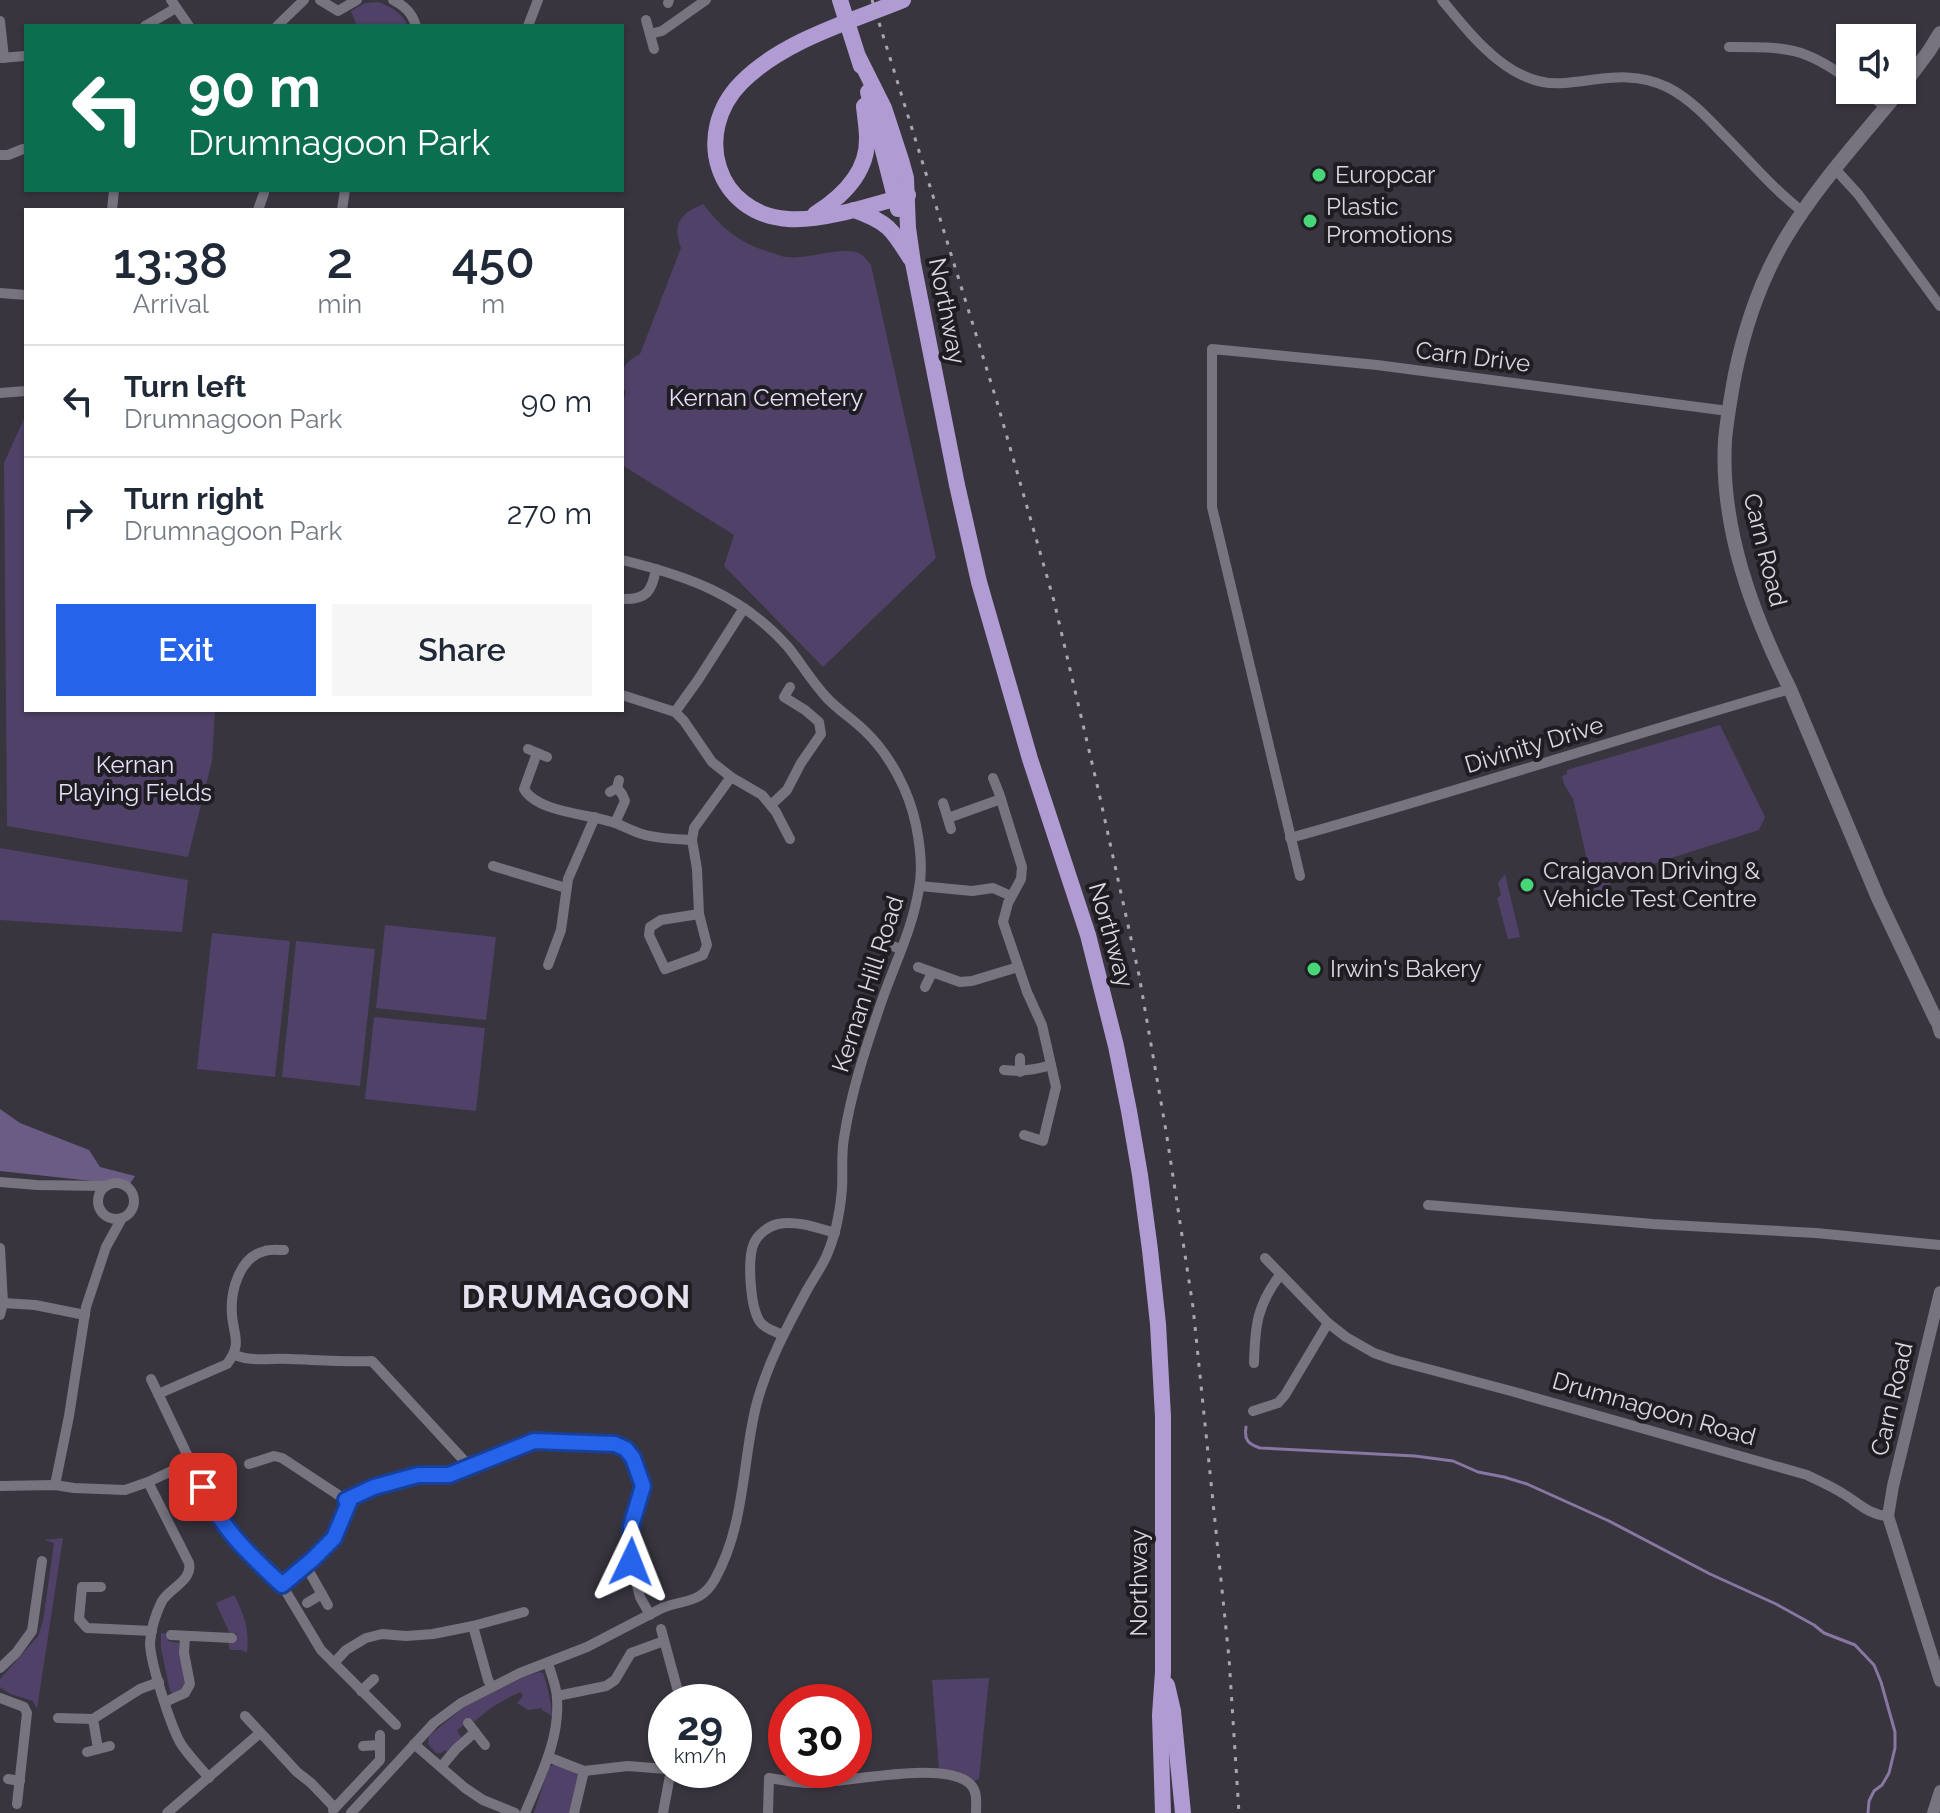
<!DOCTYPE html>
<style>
body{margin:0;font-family:Raleway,sans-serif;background:#f6f6f7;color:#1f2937;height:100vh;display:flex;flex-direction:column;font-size:30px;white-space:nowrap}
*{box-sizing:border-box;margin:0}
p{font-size:26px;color:#747a83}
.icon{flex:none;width:44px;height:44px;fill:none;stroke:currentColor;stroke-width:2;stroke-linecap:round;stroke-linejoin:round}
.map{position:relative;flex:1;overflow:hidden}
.drawer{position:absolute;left:24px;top:208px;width:600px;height:504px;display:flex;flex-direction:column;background:#fff;border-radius:0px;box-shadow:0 2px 6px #0004}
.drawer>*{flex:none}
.hud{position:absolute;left:24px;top:24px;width:600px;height:168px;border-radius:0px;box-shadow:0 2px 6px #0004;background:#0b6e4f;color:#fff;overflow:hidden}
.buttons{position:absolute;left:1836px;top:24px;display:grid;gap:16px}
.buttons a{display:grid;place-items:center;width:80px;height:80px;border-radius:0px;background:#fff;box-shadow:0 2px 6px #0004;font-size:40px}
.speed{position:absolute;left:648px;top:1684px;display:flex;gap:16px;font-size:40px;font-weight:700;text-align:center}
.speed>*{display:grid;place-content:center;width:104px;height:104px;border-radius:50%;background:#fff;box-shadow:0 2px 6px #0004;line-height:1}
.speed small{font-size:20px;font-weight:400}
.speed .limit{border:12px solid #d22;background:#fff;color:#111}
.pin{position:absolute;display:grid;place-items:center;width:68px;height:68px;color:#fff;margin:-34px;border-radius:16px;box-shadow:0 4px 12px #0006}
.me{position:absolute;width:88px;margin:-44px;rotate:2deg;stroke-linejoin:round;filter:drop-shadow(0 0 6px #0008)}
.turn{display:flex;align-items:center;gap:28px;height:168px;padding:0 32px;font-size:36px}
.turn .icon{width:104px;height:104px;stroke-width:2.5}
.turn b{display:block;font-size:56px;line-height:68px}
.eta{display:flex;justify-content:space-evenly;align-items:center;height:136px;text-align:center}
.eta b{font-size:48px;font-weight:600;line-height:56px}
.cta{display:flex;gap:16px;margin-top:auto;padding:16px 32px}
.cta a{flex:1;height:92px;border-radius:0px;background:#2563eb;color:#fff;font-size:32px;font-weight:600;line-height:92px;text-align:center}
.cta a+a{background:#f6f6f7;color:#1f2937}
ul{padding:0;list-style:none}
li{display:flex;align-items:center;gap:24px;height:112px;padding:0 32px;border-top:2px solid #e0e1e3}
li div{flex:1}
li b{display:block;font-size:30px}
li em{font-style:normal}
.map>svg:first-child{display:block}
.green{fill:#504168}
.forest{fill:#6b5c85}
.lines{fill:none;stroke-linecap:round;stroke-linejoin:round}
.stream{stroke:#8777a2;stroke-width:3}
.minor{stroke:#77737f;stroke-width:10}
.tertiary{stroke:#77737f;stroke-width:12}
.secondary{stroke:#77737f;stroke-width:14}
.trunk{stroke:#b09cd2;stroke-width:16}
.rail{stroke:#a9a7ae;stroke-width:3;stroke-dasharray:4 8;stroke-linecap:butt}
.route-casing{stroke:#184099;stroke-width:20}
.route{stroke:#2563eb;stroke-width:14}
.poi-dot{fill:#47d779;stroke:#1f1d22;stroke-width:3}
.labels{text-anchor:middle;stroke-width:8;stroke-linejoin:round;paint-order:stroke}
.poi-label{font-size:24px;fill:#dad8df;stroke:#1f1d22;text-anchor:start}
.street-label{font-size:24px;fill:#dad8df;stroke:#1f1d22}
.park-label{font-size:24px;fill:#e8dffa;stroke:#1f1d22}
.district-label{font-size:32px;font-weight:bold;letter-spacing:2px;fill:#e5e1ef;stroke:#1f1d22}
</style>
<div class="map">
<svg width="1940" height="1813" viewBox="0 0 1940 1813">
<rect width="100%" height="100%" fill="#38353f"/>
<g class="green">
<path d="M378,2C392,7 401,12 408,26H357L351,11L365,3Z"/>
<path d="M703,204C723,229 738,242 769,252C775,253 781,257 787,257C809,260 846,244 862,255C866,258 868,262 871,265L936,558L823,667L724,566L734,535L622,465V404L626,393C617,375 623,362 640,354L681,248C672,223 680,214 703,204Z"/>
<path d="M26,414V710H215L212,761L188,857L7,826L4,463Z"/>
<path d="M1720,725L1765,817L1759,830L1609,878L1612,899L1597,903L1573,799L1564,784L1562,776L1567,774V770Z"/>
<path d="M0,848L188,880L182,932L0,920Z"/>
<path d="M1505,874L1520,937L1508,939L1497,898L1501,895L1498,883Z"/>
<path d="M385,925L496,937L486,1020L376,1008Z"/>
<path d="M212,933L290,941L275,1077L197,1069Z"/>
<path d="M296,941L375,949L360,1086L282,1077Z"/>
<path d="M374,1017L485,1028L476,1111L365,1099Z"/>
<path d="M63,1538L37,1709L33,1701L10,1694L0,1687V1679L38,1636L43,1621L54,1543L44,1540Z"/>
<path d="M234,1595C244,1614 250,1630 247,1653L242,1650H230L228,1642L236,1637L237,1634L236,1633L230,1634L216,1603Z"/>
<path d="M161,1633L169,1634L168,1641L179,1643L185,1687L182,1692L173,1694L170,1691L161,1648Z"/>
<path d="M539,1672L543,1673C548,1687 551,1701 552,1716L542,1710V1708L528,1710L517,1703L523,1696L521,1692C504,1699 488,1709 474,1722L472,1719L457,1730L461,1737L460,1739L446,1752L445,1750L441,1753H436L428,1744L429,1736L464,1707L522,1678Z"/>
<path d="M989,1678L979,1779L973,1781L956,1771L939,1770L932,1680Z"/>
<path d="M555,1764L579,1772L571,1813H534L549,1767Z"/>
</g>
<path class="forest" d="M0,1109L20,1123L89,1150L100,1167L135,1176L129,1185L0,1171Z"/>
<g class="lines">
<path class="stream" d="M1246,1427C1244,1440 1248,1444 1260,1448L1415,1456L1453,1461L1478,1472L1504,1477L1527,1484L1609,1521L1710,1574L1776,1604L1814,1625L1824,1633L1855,1645L1874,1665L1881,1682L1895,1732V1748L1889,1773L1882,1785L1874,1791L1869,1801L1868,1813"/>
<g class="minor">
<path d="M171,0L189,26"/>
<path d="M320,0L338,11L357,0"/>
<path d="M393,0C405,6 412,13 416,26"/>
<path d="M1442,0C1472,36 1511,88 1564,83C1600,80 1632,70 1667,87C1689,98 1707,117 1723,134C1749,160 1773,189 1803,212"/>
<path d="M668,3L669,0"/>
<path d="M646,20L654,49"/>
<path d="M0,21L4,58"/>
<path d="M145,26L176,8"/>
<path d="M277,26L304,0"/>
<path d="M528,26L538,0"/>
<path d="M650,34L662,31L706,0"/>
<path d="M1729,47C1784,47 1804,46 1850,81"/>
<path d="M0,58L25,56"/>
<path d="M1862,90L1886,107"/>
<path d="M0,155H8L23,149"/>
<path d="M1835,169L1858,194L1940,306"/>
<path d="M112,210L114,190"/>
<path d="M258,210L264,193"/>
<path d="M342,210L345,190"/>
<path d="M0,293L26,295"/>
<path d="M0,393L26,391"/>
<path d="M622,599C647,600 652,591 656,569"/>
<path d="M622,695L675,712L684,721L712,762L731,777L762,795L776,812L790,839"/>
<path d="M675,712L698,680L744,608"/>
<path d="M528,749L547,757"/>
<path d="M537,753L524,789C537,812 588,814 612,822C622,825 631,831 642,834C657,839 676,839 692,840L694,828L731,777"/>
<path d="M993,778L999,793L1022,867L1021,879L1008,903L1003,922L1027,992L1042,1025L1056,1087L1043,1141L1024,1135"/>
<path d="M610,792L617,788L619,780"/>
<path d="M943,803L951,829"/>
<path d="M771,805L787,790L801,763L821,734L819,722L805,710L784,697L790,687"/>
<path d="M948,818L1001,799"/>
<path d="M615,823L625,801L622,794L617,788"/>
<path d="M1290,838C1457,792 1623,737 1790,689"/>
<path d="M692,840L697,869L699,914L707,945L703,955L665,969L649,935L650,927L661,920L699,914"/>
<path d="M493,866L566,888"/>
<path d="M1300,876L1212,507V349L1377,365L1728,411"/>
<path d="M920,886L972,891L993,888L1011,896"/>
<path d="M875,940L901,949"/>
<path d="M548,965L561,930L568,879L595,817"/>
<path d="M918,967L960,982L972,981L1018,967"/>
<path d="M925,987L932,973"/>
<path d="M1020,1058V1072"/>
<path d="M1004,1070C1021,1072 1035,1070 1051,1065"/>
<path d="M0,1182L37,1185L105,1186"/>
<circle cx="116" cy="1201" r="18"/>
<path d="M1428,1205L1653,1224L1816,1233L1940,1245"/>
<path d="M0,1248L3,1303L0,1315"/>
<path d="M1265,1258L1328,1323L1346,1337L1374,1353L1394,1360L1511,1391L1807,1475C1819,1481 1831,1486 1842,1493C1858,1502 1868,1515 1888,1516"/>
<path d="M3,1303L35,1305L85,1315"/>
<path d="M783,1335C776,1332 766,1329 761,1323C750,1310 747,1258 754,1243C758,1234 769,1226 778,1224C796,1220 818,1228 835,1233"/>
<path d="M234,1355C253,1362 270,1358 290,1359C318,1360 344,1362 372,1361L470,1467L449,1475H418L374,1487L346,1500"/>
<path d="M1254,1363C1255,1326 1257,1305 1280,1275"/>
<path d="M151,1379L215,1513L236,1542L282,1585L321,1650L396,1725"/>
<path d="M158,1394L227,1364C242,1344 234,1337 232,1315C230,1292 239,1257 265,1251C270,1249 278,1250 284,1250"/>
<path d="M1253,1411L1278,1403L1285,1395L1328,1323"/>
<path d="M249,1464L274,1456L282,1458L349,1502L334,1538L313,1559L282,1585"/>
<path d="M470,1467L534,1441L615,1444L626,1449L633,1458L643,1486L631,1526V1562L640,1597L650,1615"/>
<path d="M148,1482L189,1563C193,1580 170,1588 162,1601C156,1613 151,1629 150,1643C150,1662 171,1727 181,1744C189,1756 200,1767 209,1778"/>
<path d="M55,1485L69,1416L86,1307L106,1247L122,1218"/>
<path d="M0,1486L55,1485L74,1488L125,1490L148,1482L191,1462"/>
<path d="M306,1566L328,1605"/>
<path d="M101,1587H82L79,1619L87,1628L152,1631"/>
<path d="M307,1603L322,1594"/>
<path d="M473,1626L488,1680L492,1687"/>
<path d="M661,1629L679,1695V1702"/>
<path d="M171,1635L232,1638"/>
<path d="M334,1663L346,1650L366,1638L382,1634L406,1636L433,1634L473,1626L524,1612"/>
<path d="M0,1668L16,1653L32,1631L42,1561"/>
<path d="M361,1691L374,1679"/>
<path d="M557,1696L606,1686L615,1680L631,1653L664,1641"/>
<path d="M0,1698L24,1707L27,1713L17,1804"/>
<path d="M165,1702L185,1693L190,1684L184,1653L185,1636"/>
<path d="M245,1716L297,1772L311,1783L335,1808"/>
<path d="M58,1718L93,1719L140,1689L159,1682"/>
<path d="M93,1719L98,1749"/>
<path d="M468,1723L485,1745"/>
<path d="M414,1744L465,1788L483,1800L515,1813"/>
<path d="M363,1746L380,1745"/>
<path d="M87,1752L110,1746"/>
<path d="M548,1757L584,1771L628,1766L666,1769"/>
<path d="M441,1767L456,1749L474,1733"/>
<path d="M8,1779L20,1781"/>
<path d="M333,1810L380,1760V1735"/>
<path d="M167,1813L260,1733"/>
<path d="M351,1813L434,1723L461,1703L520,1673L587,1647L662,1608C685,1599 701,1604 715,1579C745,1525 742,1464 756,1406C767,1364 787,1327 807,1290C813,1279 821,1268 826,1257C836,1235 840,1212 842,1189C843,1172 841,1154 844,1138C851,1092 866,1047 881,1003C894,965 913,928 919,888C923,869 920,845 916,825C909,791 890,755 865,731C853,719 838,710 827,698C812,682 801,663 788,647C742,595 688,576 622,560"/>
<path d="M525,1813C540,1777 560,1739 557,1699C557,1687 551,1674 548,1663"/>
<path d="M574,1813L584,1771"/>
<path d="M663,1813L671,1770"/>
<path d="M768,1813L769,1778C781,1780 794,1782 806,1783C843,1784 944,1759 970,1784C978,1791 976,1803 976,1813"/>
</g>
<g class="tertiary">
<path d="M1936,1020L1940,1033"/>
<path d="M1940,1292L1893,1486L1888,1516L1940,1681"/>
<path d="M1933,1813L1940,1791"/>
</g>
<g class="secondary">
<path d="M1902,87L1929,51L1940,33"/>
<path d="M1900,90C1861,138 1817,185 1785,239C1760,281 1745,326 1735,374C1731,396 1727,418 1725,440C1720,527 1752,613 1790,689L1878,898L1936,1020L1940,1018"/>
</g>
<g class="trunk">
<path d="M840,0L861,66"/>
<path d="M903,0C849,22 782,41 741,83C692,133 716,214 788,219C821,222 876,204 908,195"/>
<path d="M859,58L884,108L901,160L906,178L908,228L913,263L957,485L979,582L1030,759L1088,935L1116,1046L1129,1111L1140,1175L1150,1250L1158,1324L1163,1417V1672L1160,1715L1163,1813"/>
<path d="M868,92L898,209"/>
<path d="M854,210C888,222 892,229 910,258"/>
<path d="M815,214C842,197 868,173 867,138C867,128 865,117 864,106"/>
<path d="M1167,1685L1173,1711L1183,1813"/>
</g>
<path class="rail" d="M872,0L997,402L1054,601L1099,793L1139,975L1166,1131L1193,1307L1229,1658L1239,1813"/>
</g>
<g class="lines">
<g class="route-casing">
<path id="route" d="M203,1487C224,1532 247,1552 282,1585L313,1559L334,1538L349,1502L346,1500L374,1487L418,1475H449L534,1441L615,1444L626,1449L633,1458L643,1486L631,1526V1562"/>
</g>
<use href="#route" class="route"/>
</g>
<g class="poi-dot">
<circle cx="1319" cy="175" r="8"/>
<circle cx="1310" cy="221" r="8"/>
<circle cx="1527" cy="885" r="8"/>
<circle cx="1314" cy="969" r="8"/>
</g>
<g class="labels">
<g class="poi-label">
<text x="1335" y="183">Europcar</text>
<text x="1326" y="215">Plastic<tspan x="1326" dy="28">Promotions</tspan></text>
<text x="1543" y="879">Craigavon Driving &amp;<tspan x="1543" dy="28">Vehicle Test Centre</tspan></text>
<text x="1330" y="977">Irwin's Bakery</text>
</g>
<g class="street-label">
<text transform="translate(947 311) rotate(79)" y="8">Northway</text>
<text transform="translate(1473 357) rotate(7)" y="8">Carn Drive</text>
<text transform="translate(1765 550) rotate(76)" y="8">Carn Road</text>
<text transform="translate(1534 745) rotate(-17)" y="8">Divinity Drive</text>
<text transform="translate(1111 935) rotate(74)" y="8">Northway</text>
<text transform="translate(868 984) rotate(-72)" y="8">Kernan Hill Road</text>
<text transform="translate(1892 1399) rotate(-77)" y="8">Carn Road</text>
<text transform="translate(1654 1409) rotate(16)" y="8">Drumnagoon Road</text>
<text transform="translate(1139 1583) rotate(-90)" y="8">Northway</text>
</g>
<g class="park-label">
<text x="766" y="406">Kernan Cemetery</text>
<text x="135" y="773">Kernan<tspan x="135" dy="28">Playing Fields</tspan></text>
</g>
<g class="district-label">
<text x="577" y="1308">DRUMAGOON</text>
</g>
</g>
</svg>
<div class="buttons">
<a><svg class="icon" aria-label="sound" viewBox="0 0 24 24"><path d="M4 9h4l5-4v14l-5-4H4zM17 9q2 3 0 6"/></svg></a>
</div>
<div class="speed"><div>29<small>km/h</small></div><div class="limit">30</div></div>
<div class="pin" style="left:203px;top:1487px;background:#d93025"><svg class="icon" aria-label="arrive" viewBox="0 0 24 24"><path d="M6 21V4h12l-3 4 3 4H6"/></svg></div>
<svg class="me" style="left:631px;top:1562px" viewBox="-20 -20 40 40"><path d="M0-17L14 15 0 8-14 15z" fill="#2563eb" stroke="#fff" stroke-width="4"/></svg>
<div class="hud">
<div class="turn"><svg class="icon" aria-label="left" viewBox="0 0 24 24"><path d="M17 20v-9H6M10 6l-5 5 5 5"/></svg><div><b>90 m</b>Drumnagoon Park</div></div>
</div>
<section class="drawer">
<div class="eta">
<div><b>13:38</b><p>Arrival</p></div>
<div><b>2</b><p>min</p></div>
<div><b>450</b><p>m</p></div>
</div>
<ul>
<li><svg class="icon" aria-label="left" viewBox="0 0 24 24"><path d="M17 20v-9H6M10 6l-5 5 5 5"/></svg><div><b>Turn left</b><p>Drumnagoon Park</p></div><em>90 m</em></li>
<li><svg class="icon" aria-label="right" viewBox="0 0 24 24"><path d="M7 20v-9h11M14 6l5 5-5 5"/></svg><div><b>Turn right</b><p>Drumnagoon Park</p></div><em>270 m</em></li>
</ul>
<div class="cta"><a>Exit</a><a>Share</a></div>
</section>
</div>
